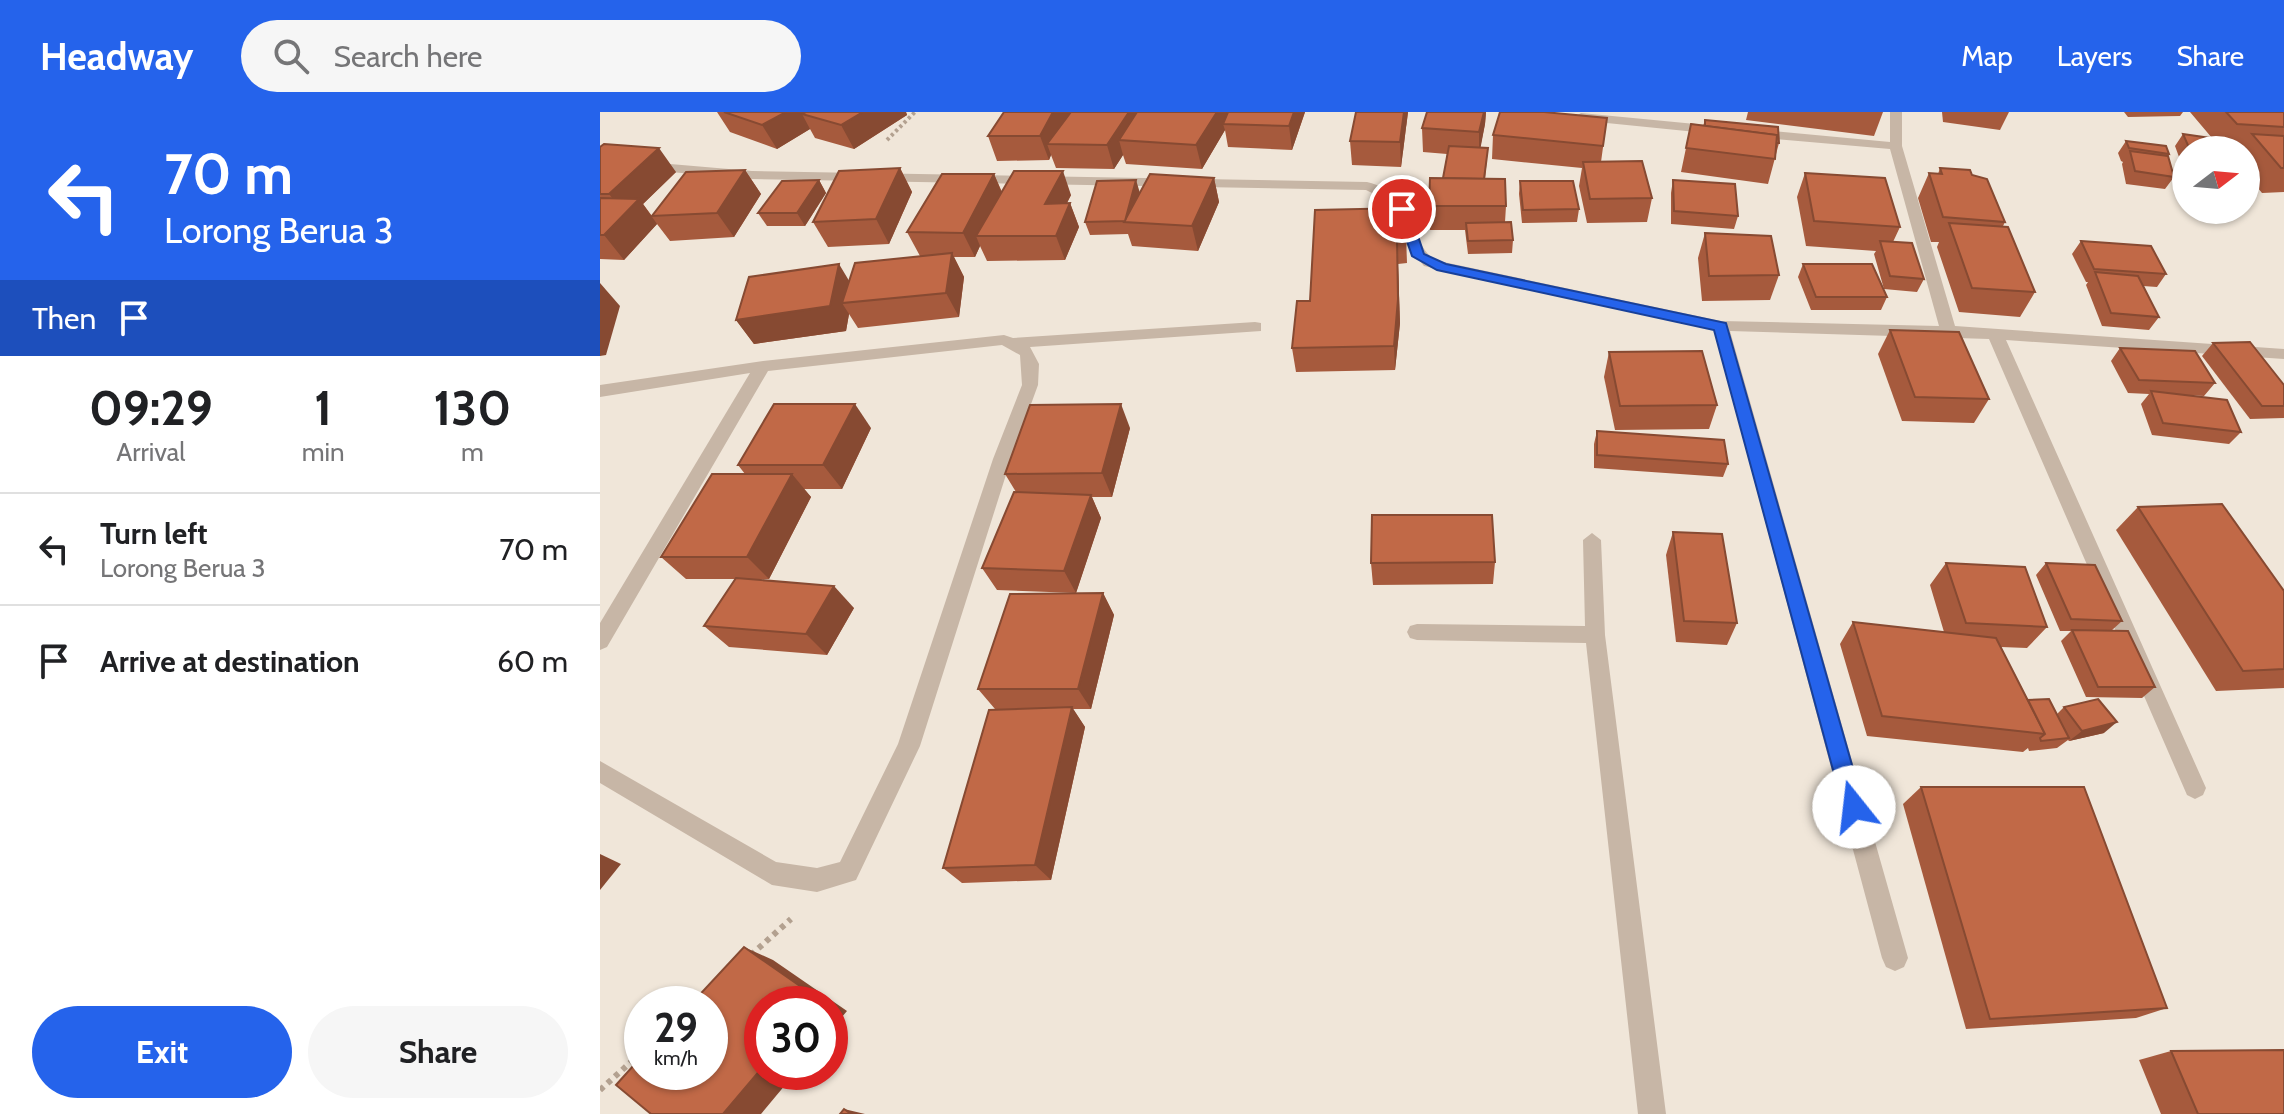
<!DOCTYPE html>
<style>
body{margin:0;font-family:Cabin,sans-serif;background:#f6f6f6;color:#202124;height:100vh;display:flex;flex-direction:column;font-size:30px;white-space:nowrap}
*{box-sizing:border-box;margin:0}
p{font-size:26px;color:#757577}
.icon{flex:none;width:44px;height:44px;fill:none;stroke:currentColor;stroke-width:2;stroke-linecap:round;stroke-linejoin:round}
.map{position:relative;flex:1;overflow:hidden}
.side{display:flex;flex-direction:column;background:#fff;width:600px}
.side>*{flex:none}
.guide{background:#2563eb;color:#fff;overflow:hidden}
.needle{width:52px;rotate:74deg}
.controls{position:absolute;left:1572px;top:24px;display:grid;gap:16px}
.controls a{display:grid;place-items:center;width:88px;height:88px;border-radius:50%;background:#fff;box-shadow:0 2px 6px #0004;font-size:40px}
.speed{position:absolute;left:24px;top:874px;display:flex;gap:16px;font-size:40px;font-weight:700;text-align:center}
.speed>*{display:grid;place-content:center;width:104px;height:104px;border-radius:50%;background:#fff;box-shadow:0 2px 6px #0004;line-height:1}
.speed small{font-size:20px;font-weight:400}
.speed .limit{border:12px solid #d22;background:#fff;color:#111}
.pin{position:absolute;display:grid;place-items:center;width:68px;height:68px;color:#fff;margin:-34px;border:4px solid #fff;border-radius:50%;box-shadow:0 2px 8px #0007}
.me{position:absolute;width:88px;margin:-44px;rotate:344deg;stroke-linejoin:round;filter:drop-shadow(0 0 6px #0008)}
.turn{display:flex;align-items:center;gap:28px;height:168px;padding:0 32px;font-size:36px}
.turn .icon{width:104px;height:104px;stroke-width:2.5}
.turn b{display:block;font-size:56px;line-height:68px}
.then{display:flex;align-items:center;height:76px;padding:0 32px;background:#0003;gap:16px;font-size:30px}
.eta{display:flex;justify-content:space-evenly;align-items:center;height:136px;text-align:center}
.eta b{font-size:48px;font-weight:800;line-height:56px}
.cta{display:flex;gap:16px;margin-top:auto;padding:16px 32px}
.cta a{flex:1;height:92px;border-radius:48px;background:#2563eb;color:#fff;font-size:32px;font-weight:800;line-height:92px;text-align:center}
.cta a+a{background:#f6f6f6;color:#202124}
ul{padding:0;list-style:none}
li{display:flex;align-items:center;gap:24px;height:112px;padding:0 32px;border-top:2px solid #e0e0e0}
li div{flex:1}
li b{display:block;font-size:30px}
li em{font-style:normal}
header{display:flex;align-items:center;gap:48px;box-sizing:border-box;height:112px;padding:0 40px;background:#2563eb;color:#fff}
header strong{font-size:38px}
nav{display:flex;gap:44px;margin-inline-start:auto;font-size:28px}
.search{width:560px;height:72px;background:#f6f6f6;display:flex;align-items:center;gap:20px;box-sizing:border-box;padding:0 28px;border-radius:44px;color:#757577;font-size:30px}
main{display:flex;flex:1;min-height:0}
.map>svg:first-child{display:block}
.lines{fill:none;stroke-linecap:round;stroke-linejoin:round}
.path-far1{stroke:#b3a190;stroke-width:4;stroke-dasharray:3 3;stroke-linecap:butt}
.path{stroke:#b3a190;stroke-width:6;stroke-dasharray:5 5;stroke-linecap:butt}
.minor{fill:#c7b6a6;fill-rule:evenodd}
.wall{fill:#a65a3d}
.shaded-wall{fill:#874a32}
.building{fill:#c16947;stroke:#874a32;stroke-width:2}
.route{fill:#2563eb;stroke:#184099;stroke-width:2}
</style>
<header>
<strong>Headway</strong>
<div class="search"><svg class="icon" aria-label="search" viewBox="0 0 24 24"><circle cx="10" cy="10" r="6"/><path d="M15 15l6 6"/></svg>Search here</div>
<nav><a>Map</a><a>Layers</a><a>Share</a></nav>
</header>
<main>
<section class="side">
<div class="guide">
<div class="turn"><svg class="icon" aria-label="left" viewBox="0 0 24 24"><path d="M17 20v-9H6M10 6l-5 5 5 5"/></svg><div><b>70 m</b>Lorong Berua 3</div></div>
<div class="then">Then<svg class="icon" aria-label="arrive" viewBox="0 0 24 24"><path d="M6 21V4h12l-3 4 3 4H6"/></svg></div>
</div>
<div class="eta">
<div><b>09:29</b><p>Arrival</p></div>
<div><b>1</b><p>min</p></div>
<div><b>130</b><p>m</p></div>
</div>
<ul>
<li><svg class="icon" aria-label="left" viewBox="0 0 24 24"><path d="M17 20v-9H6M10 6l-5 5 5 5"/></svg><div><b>Turn left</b><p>Lorong Berua 3</p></div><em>70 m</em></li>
<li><svg class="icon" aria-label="arrive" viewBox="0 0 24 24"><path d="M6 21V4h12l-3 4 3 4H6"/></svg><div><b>Arrive at destination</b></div><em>60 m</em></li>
</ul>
<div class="cta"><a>Exit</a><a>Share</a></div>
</section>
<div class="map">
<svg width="1684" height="1002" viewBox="0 0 1684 1002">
<rect width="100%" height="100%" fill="#f0e6d9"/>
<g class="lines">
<path class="path-far1" d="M287,28L315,0"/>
<g class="path">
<path d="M151,843L191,807"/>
<path d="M0,978L42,940"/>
</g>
<g class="minor">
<path d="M1290,0H1302V34L1355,214L1684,237V247L1406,228L1606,676L1603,683L1595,687L1587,683L1389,227L1130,219L1308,846L1304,855L1295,859L1286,855L1282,846L1114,218L824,154L805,131L788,89L766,78L152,67L0,54V46L152,59L767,70C822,84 801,117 834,148L1121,209L1339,214L1290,37L1152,25L1146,21L1152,17L1290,30Z"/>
<path d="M981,1L1116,14L1122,18L1116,22L977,8L975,5Z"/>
<path d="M655,210L661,211V219L430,235L439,252L438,273L411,347L320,634L256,768L217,780L172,773L0,671V649L176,750L217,756L240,750L298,632L393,347L422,273L420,243L402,233L168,259L7,535L0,538V511L150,261L0,285V273L163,249L404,223L413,226Z"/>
<path d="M992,421L1001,428L1005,523L1066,1002H1038L986,531L817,528L810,526L807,520L810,514L817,512L985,514L983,428Z"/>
</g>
</g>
<g class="wall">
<path d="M117,0H306L307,3L254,37L215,26L210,17L177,37L130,20Z"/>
<path d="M705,0L692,38L628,35L625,18L602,57L526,52L523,43L514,57L456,56L451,43L449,48L397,49L388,24L627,2Z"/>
<path d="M756,0H808L801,55L752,53L750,29Z"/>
<path d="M827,0H886L885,12L880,36H888L885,67L906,94L905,110L913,128L912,141L868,142L865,118H830L829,94L843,66L847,42L823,40L822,16Z"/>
<path d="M1148,0H1283L1274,24L1146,8Z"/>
<path d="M1342,0H1409L1400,18L1343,10Z"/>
<path d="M1524,0H1583L1580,4L1528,5Z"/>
<path d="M1590,0H1684V80L1662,81L1650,66L1651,68L1646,75V38H1586V64L1575,34L1583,22L1612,26Z"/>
<path d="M1007,6L1001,50L1052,86L1047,110L987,111L979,74L982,56L892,47L893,23Z"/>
<path d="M1105,8L1179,31L1168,72L1081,60L1091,12L1103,14Z"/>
<path d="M1526,29L1569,42L1567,44L1574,65L1565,77L1526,72L1522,52L1523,50L1521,49L1518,41Z"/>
<path d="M0,35L76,60L43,92L52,104L145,58L161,82L134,125L70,129L57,112L24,148L0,147Z"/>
<path d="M300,56L312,80L289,132L228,135L213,110Z"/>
<path d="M1340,56L1372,63L1405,110L1403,114L1435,180L1420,205L1359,200L1337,135L1339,130H1331L1318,86L1329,61L1338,62Z"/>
<path d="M1205,61L1300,115L1293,130L1324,167L1317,180L1284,177L1274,142L1276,139L1206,134L1197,85Z"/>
<path d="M394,62L402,80L471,83L467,91H470L479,115L465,148L387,149L380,134L375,145H354L364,165L359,205L258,216L249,202L246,219L154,232L136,208L320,144L307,120Z"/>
<path d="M614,66L619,90L598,139L532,134L528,122L490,123L485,110L540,82Z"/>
<path d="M219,68L226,81L205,114H167L158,101Z"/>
<path d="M1073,68L1138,104L1134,117L1071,112V81Z"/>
<path d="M920,69L979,97L977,110L922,111L919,82Z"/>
<path d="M805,96L807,151L798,152L800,211L795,258L696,260L692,236L710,189Z"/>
<path d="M1105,121L1179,163L1170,188L1102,189L1098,146Z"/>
<path d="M1481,129L1566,162L1557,175L1543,174L1559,205L1549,218L1502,214L1486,173L1488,170H1486L1472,142Z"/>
<path d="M1203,152L1287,185L1281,198H1211L1198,165Z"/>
<path d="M1290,218L1389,287L1374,311L1302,309L1278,242Z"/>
<path d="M1613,231L1684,273V306L1650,307L1602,244Z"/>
<path d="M1520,236L1615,271L1604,284L1586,283L1641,320L1629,332L1552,323L1541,292L1549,282L1528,281L1511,249Z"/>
<path d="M1009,240L1117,293L1109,317L1015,318L1004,265Z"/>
<path d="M271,316L242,377H204L211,385L169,467H145L254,496L227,543L129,535L104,514L135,467H86L61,445L145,362L138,353Z"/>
<path d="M530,316L512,385H492L501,406L476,481L397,478L382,456L416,380L405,362Z"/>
<path d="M997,319L1128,352L1123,365L994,356V332Z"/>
<path d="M1538,395L1684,479V576L1616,579L1516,418Z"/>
<path d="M1073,420L1137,511L1127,533L1076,530L1066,443Z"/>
<path d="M895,450L893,472L773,473L771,451Z"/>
<path d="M1346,451L1447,515L1427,536L1401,535L1428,588L1457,602L1464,595L1504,621L1469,629L1468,628L1457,636L1429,639L1428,636L1423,640L1267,624L1240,532L1253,510L1344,520L1330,473Z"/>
<path d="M1446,451L1522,509L1511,519L1555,575L1542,586L1486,585L1461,529L1471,519H1460L1436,463Z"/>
<path d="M503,481L514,503L491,597H473L485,615L451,768L362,771L343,756L395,597L378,577Z"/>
<path d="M1321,675L1567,896L1536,906L1366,917L1303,692Z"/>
<path d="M1571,939L1684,1002H1561L1539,948Z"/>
</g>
<g class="shaded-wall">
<path d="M186,0H240L202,2L210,17L177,37L162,13Z"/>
<path d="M263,0H306L307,3L254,37L241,13Z"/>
<path d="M453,0H474L447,32L451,43L449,48L440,24Z"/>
<path d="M529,0H551L519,28L523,43L514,57L507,33Z"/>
<path d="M617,0H627L628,12H623L625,18L602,57L596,33Z"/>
<path d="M694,0H705L692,38L689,14Z"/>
<path d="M804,0H808L801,55L800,30Z"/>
<path d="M884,0H886L885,12L879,44V20Z"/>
<path d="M59,36L76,60L43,92L57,112L24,148L4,123L25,102L9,82Z"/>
<path d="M300,56L312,80L289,132L276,107Z"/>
<path d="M145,58L161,82L134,125L117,101Z"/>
<path d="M463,59L471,83L454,116L445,92Z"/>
<path d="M394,62L404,86L376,124L380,134L375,145L363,121Z"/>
<path d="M614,66L619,90L598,139L592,114Z"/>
<path d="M219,68L226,81L205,114L197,101Z"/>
<path d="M536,68L540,81L525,110Z"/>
<path d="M470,91L479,115L465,148L456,124Z"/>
<path d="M797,127L800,211L795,258L794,234Z"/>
<path d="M352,141L364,165L359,205L346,181Z"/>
<path d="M239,152L254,177L242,191L249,202L246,219L154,232L136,208Z"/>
<path d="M0,171L20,194L6,243L0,244Z"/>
<path d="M255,292L271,316L242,377L223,353Z"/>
<path d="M521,292L530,316L512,385L502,361Z"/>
<path d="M192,362L211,385L169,467L147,445Z"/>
<path d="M491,383L501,406L476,481L464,459Z"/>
<path d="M234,474L254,496L227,543L206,522Z"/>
<path d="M503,481L514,503L491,597L478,577Z"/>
<path d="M472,595L485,615L451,768L435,753Z"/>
<path d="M1517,610L1504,621L1469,629L1482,619Z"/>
<path d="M0,742L21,752L0,778Z"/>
<path d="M144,835L173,848L247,899L230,919V892H217Z"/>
<path d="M162,956V960H196L161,1002H123Z"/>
<path d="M244,997L265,1002H251Z"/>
</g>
<g class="building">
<path d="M124,0H186L162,13Z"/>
<path d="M206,0H263L241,13L202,2Z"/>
<path d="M404,0H453L440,24H388Z"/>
<path d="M471,0H529L507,33L447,32Z"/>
<path d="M537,0H617L596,33L519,28Z"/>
<path d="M628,0H694L689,14L623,12Z"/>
<path d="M756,0H804L800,30L750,29Z"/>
<path d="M827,0H884L879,20L822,16Z"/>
<path d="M900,0H944L1007,6L1003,34L893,23Z"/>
<path d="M1626,0H1684V15L1637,12Z"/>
<path d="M1105,8L1178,15L1179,31H1176L1177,23L1105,14Z"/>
<path d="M1091,12L1177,23L1175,47L1086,36Z"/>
<path d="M1583,22L1631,29L1636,38H1590Z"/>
<path d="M1652,22L1684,24V56H1681Z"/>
<path d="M1526,29L1566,34L1569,42L1529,36Z"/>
<path d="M4,32L59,36L9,82H0V35Z"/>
<path d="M849,34L888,36L884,67L843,66Z"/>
<path d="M1530,39L1568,44L1574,65L1535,59Z"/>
<path d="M1042,49L1052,86L990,87L983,50Z"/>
<path d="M300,56L276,107L213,110L239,59Z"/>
<path d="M1340,56L1370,58L1372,63L1387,67L1405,110L1343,105L1329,61L1342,62Z"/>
<path d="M145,58L117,101L52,104L86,60Z"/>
<path d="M1646,58L1651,68L1646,67Z"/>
<path d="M414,59H463L445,92L470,91L456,124H376Z"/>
<path d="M1205,61L1285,66L1300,115L1214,109Z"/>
<path d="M342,62H394L363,121L307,120Z"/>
<path d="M550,62L614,66L592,114L524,110Z"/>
<path d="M830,66L905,67L906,94H829Z"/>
<path d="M219,68L197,101H158L182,69Z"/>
<path d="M536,68L525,109L485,110L497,69Z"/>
<path d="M1073,68L1135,72L1138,104L1074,99Z"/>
<path d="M920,69H973L979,97L923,98Z"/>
<path d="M0,86L39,87L4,123H0Z"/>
<path d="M805,96L806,127H797L798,187L794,234L692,236L697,189H710L715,98Z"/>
<path d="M911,110L913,128L868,129L866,111Z"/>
<path d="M1349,111L1408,115L1435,180L1372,176Z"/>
<path d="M1105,121L1171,124L1179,163L1109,164Z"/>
<path d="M1280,129L1312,131L1324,167L1290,164Z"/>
<path d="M1481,129L1551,134L1566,162L1494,157Z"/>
<path d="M352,141L346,181L242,191L255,151Z"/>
<path d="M239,152L230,194L136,208L149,165Z"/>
<path d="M1203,152H1272L1287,185H1216Z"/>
<path d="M1495,160L1538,164L1559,205L1511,201Z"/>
<path d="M1290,218L1359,220L1389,287L1315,285Z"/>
<path d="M1650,230L1684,273V294H1662L1613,231Z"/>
<path d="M1520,236L1595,239L1615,271L1539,268Z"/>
<path d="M1102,239L1117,293L1020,294L1009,240Z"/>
<path d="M1551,279L1627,288L1641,320L1563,311Z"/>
<path d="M174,292H255L223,353H138Z"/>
<path d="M521,292L502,361L405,362L430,293Z"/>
<path d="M997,319L1124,328L1128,352L997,343Z"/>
<path d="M112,362H192L147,445H61Z"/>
<path d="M414,380L491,383L464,459L382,456Z"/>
<path d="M1622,392L1684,479V557L1643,559L1538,395Z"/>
<path d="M772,403H892L895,450L771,451Z"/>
<path d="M1073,420L1122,422L1137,511L1084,509Z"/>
<path d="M1346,451L1425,455L1447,515L1366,511Z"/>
<path d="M1446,451L1495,453L1522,509L1471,507Z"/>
<path d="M136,466L234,474L206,522L104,514Z"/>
<path d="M503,481L478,577H378L410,482Z"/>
<path d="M1253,510L1396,526L1445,622L1282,604Z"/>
<path d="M1472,518L1528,519L1555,575H1498Z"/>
<path d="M1449,587L1469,626L1441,629L1440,626L1445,622L1428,588Z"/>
<path d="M1498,587L1517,610L1482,619L1464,595Z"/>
<path d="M472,595L435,753L343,756L389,598Z"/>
<path d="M1321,675H1484L1567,896L1390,907Z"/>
<path d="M144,835L220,888L217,892H162V956L123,1002H51L16,973L42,944V960H110V892H91Z"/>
<path d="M1684,938V1002H1598L1571,939Z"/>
<path d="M244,997L251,1002H240Z"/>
</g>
<path class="route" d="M802,94L809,97L824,142L846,152L1126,211L1264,695L1261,702L1254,704L1246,702L1243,695L1114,218L837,158L812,144L796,97Z"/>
</svg>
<div class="controls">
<a><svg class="needle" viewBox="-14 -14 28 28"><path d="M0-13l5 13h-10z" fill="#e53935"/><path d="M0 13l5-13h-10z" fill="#757577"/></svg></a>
</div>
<div class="speed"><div>29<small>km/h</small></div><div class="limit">30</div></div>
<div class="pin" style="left:802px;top:97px;background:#d93025"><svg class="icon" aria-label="arrive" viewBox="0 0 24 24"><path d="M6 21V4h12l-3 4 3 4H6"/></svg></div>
<svg class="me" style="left:1254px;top:695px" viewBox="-20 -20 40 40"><circle r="19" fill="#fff"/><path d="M0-13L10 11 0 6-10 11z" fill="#2563eb"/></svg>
</div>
</main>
